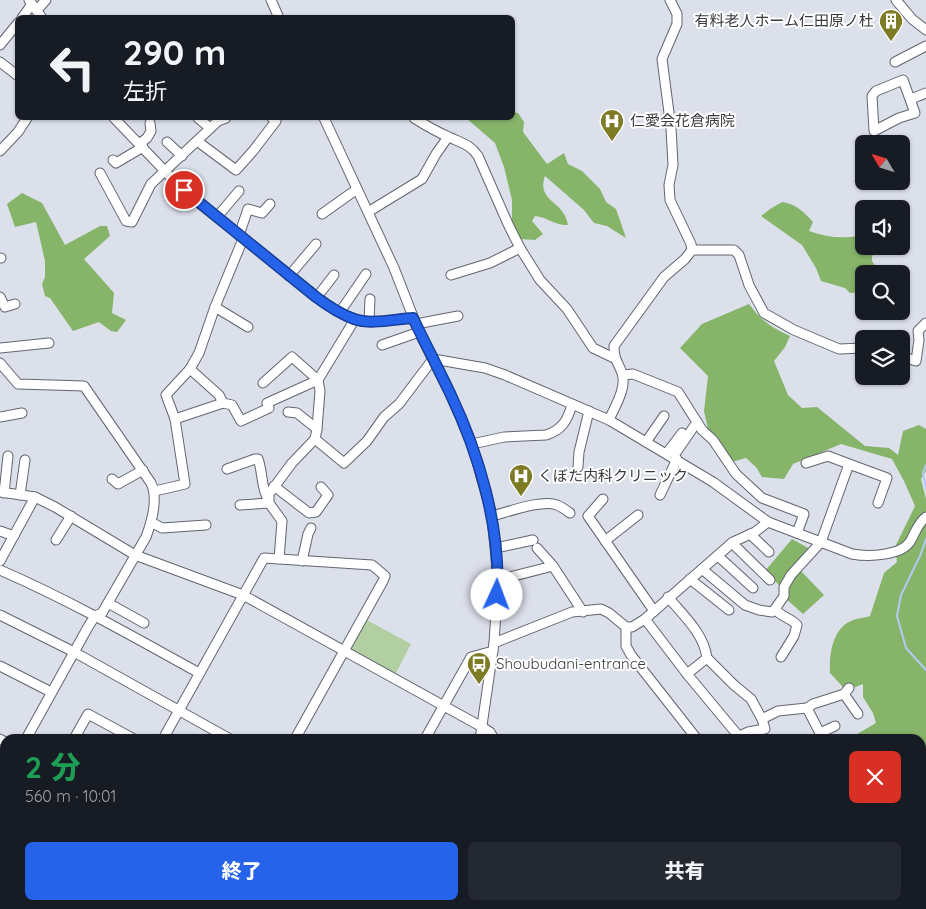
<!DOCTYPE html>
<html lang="ja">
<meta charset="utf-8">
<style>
body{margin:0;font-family:Quicksand,"Noto Sans JP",sans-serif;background:#242831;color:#f1f3f6;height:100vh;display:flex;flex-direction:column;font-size:19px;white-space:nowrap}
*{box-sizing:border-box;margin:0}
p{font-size:16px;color:#9ea1a6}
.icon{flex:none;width:28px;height:28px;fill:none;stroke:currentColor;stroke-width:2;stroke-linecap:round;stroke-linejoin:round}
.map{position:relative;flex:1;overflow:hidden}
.drawer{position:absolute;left:0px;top:734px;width:926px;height:176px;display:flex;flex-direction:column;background:#171b24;border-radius:15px 15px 0 0;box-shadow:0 1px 4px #0004}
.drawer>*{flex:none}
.guide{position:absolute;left:15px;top:15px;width:500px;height:105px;border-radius:8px;box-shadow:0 1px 4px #0004;background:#171b24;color:#f1f3f6;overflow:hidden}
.needle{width:32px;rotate:308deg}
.fabs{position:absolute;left:855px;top:135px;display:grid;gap:10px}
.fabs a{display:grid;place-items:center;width:55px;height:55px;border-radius:8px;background:#171b24;box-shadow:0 1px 4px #0004;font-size:25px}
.pin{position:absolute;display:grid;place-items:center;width:42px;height:42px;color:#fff;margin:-21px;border:2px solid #fff;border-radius:50%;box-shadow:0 1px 5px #0007}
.me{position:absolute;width:55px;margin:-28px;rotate:2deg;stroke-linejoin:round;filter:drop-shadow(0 0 4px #0008)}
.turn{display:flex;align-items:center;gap:18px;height:105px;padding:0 25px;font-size:22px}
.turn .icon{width:65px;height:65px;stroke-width:2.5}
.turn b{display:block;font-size:35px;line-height:42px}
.round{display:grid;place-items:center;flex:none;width:52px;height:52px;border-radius:8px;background:#242831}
.head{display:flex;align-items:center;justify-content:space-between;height:85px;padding:0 25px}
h1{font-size:30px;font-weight:800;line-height:38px;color:#1e9e55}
.cta{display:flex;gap:10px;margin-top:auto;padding:10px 25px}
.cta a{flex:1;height:58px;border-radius:8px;background:#2563eb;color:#fff;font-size:20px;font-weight:800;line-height:58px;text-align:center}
.cta a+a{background:#242831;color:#f1f3f6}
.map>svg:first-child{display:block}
.education{fill:#e9cfd3}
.green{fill:#b2cfa1}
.forest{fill:#86b469}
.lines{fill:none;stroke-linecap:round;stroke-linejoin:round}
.stream{stroke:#b1caf7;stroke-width:2}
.minor-casing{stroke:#61656f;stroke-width:11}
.minor{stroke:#fff;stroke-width:9}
.route-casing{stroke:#184099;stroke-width:12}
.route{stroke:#2563eb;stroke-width:9}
.labels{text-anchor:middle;stroke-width:4;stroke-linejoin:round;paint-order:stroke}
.poi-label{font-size:15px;fill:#393b3f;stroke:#fff;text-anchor:start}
</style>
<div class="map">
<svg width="926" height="909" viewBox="0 0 926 909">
<rect width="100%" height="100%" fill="#dce0eb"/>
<g class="education">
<path d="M0,810L5,813V905H60L57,909H0Z"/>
<path d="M75,905H198L196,909H73Z"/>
</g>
<path class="green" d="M365,619L411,644L395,675L349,650Z"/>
<g class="forest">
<path d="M513,112L518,113L524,122L523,132L547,164L564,153L568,164L582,171L600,189L606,202L616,209L626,238L607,226L594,223L584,210L545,176C536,202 564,200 568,225C556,226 547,217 535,216L532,221L543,234L535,240L520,239L512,225V200L504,167L495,143L466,118H512Z"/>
<path d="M22,193L42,203L65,245L100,226H107L110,236L84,259L114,293L112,313L126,320L117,332L111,331L99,322L73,331L50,298L45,296L42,284L45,277V261L36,222L15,227L7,204Z"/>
<path d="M782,202C796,204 804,212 813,222L809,231C828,238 844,239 864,235V246H883L872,256V261L879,272L891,274H864V292L850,293L845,288L821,281L816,268L802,245L761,216L770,209Z"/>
<path d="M749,304C762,321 770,327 790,336L785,347L774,361L788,395L802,408L817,407L865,446L889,448L898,455L903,431L919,425L926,429V471L921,479L926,499V766L921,755V739L859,738L857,734L876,723L873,713L863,697V684L843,692L842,686L830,673C829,656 832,629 851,621C857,618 864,618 870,616L884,573L897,562L895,547L915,506L904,481L892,459L841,444L793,464L784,479L762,477L756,467L746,458L732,462L708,429L704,411L708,376L680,348L702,324Z"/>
<path d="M792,539L810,549L792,566L780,586L765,571Z"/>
<path d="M800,570L824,595L803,614L783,596Z"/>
<path d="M829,905H874L871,909H830Z"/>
</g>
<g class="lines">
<g class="stream">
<path d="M926,465L923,473L926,489"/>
<path d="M926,539L920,556L901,595L897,616L906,648L926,670"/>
</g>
<g class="minor-casing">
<g id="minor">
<path d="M29,0L42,18"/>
<path d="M271,0L279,18"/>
<path d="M896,0L912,19L926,30"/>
<path d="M37,10L46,0"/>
<path d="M22,18L32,4"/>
<path d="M0,45L18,23"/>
<path d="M0,62L18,76"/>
<path d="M895,62L926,46"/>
<path d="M903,80L915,113L899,118L874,131L872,96L876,91Z"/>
<path d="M911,99L926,93"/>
<path d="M114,118L184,191L317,297C328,306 340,314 354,319C371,325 395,319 413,318"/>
<path d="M198,118L210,128"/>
<path d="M324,118L394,268L419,332L450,393L472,444L492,516L498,580L494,643L480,739"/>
<path d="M414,118C425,125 437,132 449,137C461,143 470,144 478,156L508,224L520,248L540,280L567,309L593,348L614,358"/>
<path d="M197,141L236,170L253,151L276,121L272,118"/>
<path d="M167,142L182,156"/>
<path d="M139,144L147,138L151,131L150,123"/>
<path d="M0,151L18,132L27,118"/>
<path d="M113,160L116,163L143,147"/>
<path d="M100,173L126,221L132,222L151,184L218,121L226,118"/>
<path d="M368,212L422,179L436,154L448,137"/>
<path d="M322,214L357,189"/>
<path d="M217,217L239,191"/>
<path d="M239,235L248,209L262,213L270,204"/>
<path d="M692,250H734L739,255L749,285L764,313L794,330L839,349L864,348"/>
<path d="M0,258H1"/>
<path d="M451,275L490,263L520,248"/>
<path d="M289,276L316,244"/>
<path d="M0,297L5,307L15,304"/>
<path d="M317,297L334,275"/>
<path d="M215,307L248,327"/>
<path d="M340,312L366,274"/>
<path d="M369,321L370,299"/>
<path d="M416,324L458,316"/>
<path d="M382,345L419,332"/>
<path d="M0,348L49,343"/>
<path d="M901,356L916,361L919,340L918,331L926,323"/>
<path d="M0,363L18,384L84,386L151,483C158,498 152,521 146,537L102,613L95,616L88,627L26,739"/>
<path d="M190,369L219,395L223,403L232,405L241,421L269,408L267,403L318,380L292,357L263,383"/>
<path d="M623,375L633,374L678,392L697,422L673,457"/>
<path d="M288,412L297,413L317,429"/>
<path d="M0,417L22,413"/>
<path d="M175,419L223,403"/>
<path d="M609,420C615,406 627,388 622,373C618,362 614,360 614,346L664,277L685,259L692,250L691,244L670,200L669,185L673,165L671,128L662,59L677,24V14L670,0"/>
<path d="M697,422L702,430L713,440L736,474L762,498L804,514L797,533"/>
<path d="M315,439L344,463L367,441L384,417L399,404L433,359L485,368L505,375L609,420L713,482L768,522L852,554C868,557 903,556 911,540C916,531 918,523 926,517"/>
<path d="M646,442L664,416"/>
<path d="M472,444L504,437L546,435C562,430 568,420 572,404"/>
<path d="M667,453L682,433"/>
<path d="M806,463L828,456L849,464"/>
<path d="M578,467L579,452L589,411"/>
<path d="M227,469L255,459H258C263,472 261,488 268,499"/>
<path d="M112,479L118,484L143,470"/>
<path d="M274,486L309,513L316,512L328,495L321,487"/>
<path d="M155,491L185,484L175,419L166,395L190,369L199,353L215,307L243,239"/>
<path d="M0,492L35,497L55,507L135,555L243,595L482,727L490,732L494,739"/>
<path d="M4,493L8,456"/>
<path d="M20,495L25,460"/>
<path d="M660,495L677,459"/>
<path d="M603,499L588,516L654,611"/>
<path d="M240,505L269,503"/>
<path d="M492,516C508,512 542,499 557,505C562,507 566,510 570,513"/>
<path d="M151,522L162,528L206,525"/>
<path d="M0,531L14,536"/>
<path d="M750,534L769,552"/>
<path d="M56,540L71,516"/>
<path d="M605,541L638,515"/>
<path d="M732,543L770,580"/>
<path d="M496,548L533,540"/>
<path d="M537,548L553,566"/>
<path d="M718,556L753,588"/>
<path d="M279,559L282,521L269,503V494L292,463L315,439L317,429L320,391L318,380L355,319"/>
<path d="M0,561L35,497"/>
<path d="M302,561L308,534L311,528"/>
<path d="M702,569L745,605L759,610L772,612L775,609"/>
<path d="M0,570C69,600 134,637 199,673"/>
<path d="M690,579L729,610"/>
<path d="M498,580L553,566L583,612"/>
<path d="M668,597C684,616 704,634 707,658L687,674"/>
<path d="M108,603L144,623"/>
<path d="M0,615L74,652L230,739"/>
<path d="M645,619L687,674L741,739"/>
<path d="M626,627V646L631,655L697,739"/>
<path d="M494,643L572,612L601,609L609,613L626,627H632L645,619L733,542L755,532L768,522"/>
<path d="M781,657L794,636L797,625C791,618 781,617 775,609L784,596V587L791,575L821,542L849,464L887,478L878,503"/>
<path d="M707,658L734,685L751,699L762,719L765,729L748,732L739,736"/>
<path d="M0,666L51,692"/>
<path d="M844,694L858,714"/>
<path d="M807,708L823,739"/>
<path d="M762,719L778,711L807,708L813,704L844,694L849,688"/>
<path d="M820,733L835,726"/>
<path d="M0,739L5,742"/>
<path d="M74,739L88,714L134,739"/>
<path d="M163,739L264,558L372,565L385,576L383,581L295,739"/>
<path d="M425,739L471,657L493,651"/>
<path d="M0,787L5,778"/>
<path d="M921,800L926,803"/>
<path d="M296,905L303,909"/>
<path d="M473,905L474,909"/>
<path d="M482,905L500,909"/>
<path d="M605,905L608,909"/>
<path d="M757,905V909"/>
<path d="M66,909L69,905"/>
<path d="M200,909L202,905"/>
<path d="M244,909L246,905"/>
<path d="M330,909L333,905"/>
<path d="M462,909L464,905"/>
<path d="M574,909L577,905"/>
<path d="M674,909V905"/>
<path d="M790,909L793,905"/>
<path d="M916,909L917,905"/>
</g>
</g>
<use href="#minor" class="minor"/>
</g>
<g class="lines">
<g class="route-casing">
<path id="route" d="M184,190L316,297C328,306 340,314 354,319C371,325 395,319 413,318C425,343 438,368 450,393C479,454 501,527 497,595"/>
</g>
<use href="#route" class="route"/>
</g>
<defs>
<g id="building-pin" transform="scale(1.25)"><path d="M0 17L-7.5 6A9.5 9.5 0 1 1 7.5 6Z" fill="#7d7b23" stroke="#fff"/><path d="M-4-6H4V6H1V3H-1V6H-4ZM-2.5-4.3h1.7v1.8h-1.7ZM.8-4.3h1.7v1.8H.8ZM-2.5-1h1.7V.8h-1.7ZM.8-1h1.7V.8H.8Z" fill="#fff"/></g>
<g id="hospital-pin" transform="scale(1.25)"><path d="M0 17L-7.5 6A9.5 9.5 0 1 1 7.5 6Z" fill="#7d7b23" stroke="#fff"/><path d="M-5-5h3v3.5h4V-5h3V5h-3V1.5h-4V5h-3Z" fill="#fff"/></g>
<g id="bus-pin" transform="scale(1.25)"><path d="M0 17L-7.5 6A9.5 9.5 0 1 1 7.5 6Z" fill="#7d7b23" stroke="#fff"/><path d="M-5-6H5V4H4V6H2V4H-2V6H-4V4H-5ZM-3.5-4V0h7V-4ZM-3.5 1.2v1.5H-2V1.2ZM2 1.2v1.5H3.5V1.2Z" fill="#fff"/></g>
</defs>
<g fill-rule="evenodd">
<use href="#building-pin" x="891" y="21"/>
<use href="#hospital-pin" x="612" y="121"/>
<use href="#hospital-pin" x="521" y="476"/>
<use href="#bus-pin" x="479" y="664"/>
</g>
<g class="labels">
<g class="poi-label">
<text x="874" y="26" text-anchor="end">有料老人ホーム仁田原ノ杜</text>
<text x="630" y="126">仁愛会花倉病院</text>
<text x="538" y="481">くぼた内科クリニック</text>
<text x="496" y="669">Shoubudani-entrance</text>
</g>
</g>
</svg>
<div class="fabs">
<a><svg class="needle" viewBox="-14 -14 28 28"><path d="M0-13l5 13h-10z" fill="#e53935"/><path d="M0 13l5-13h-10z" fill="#9ea1a6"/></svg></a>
<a><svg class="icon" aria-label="sound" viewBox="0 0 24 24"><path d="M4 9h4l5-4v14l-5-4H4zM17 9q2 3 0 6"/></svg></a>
<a><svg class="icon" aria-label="search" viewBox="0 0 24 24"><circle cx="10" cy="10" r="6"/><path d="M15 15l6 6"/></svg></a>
<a><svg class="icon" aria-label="layers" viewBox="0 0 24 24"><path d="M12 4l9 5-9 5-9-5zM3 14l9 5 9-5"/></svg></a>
</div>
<div class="pin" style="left:184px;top:190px;background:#d93025"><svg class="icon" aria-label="arrive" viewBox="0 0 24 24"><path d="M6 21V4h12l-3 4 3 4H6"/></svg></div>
<svg class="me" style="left:497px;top:595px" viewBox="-20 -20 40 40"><circle r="19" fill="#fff"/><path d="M0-13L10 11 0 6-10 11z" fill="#2563eb"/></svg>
<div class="guide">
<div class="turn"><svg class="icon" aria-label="left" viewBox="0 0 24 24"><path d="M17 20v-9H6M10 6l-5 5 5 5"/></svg><div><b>290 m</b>左折</div></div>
</div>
<section class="drawer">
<div class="head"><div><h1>2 分</h1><p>560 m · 10:01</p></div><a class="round" style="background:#d93025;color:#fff"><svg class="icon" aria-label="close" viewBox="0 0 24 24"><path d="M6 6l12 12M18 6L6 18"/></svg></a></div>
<div class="cta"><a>終了</a><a>共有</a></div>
</section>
</div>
